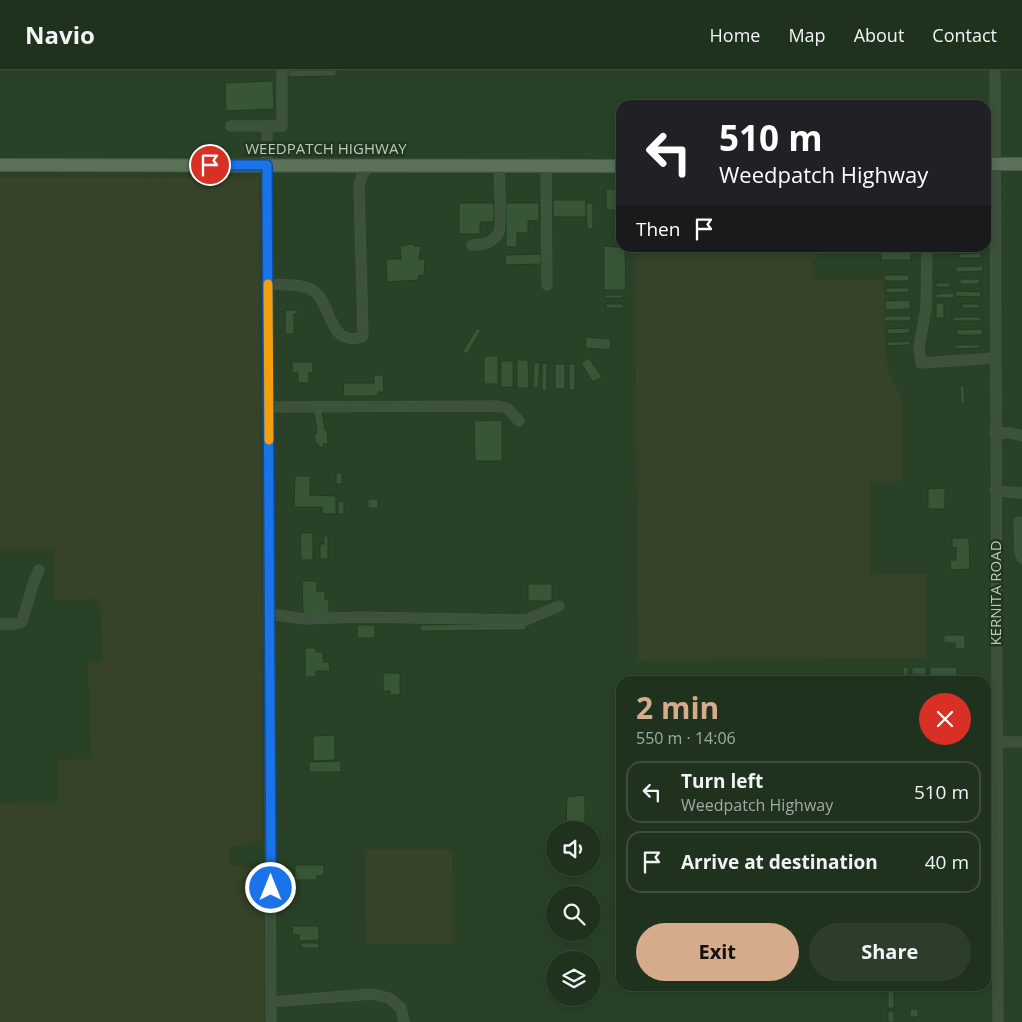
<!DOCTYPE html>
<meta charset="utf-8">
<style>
body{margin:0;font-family:"Open Sans",sans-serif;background:#2c3e2a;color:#f1f3f6;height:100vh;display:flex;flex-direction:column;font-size:19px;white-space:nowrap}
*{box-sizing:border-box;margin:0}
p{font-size:16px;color:#a1aaa4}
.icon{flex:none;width:28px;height:28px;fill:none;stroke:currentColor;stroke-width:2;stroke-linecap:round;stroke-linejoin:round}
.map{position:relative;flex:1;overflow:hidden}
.side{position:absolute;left:616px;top:606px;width:375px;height:315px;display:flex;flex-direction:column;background:#1f321d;border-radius:15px;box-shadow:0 2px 12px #0003,0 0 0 1px #3c4d3b}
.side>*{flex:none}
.hud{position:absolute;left:616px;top:30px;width:375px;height:152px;border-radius:15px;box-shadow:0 2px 12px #0003,0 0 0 1px #3c4d3b;background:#202124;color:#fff;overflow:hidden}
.fabs{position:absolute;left:546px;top:751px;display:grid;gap:10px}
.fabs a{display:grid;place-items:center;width:55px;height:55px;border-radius:50%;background:#1f321d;box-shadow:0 2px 12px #0003,0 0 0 1px #3c4d3b;font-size:25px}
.pin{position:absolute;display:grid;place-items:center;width:42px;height:42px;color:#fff;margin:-21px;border:2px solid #fff;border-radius:50%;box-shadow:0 1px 5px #0007}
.me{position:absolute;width:55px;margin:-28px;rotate:0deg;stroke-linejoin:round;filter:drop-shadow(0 0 4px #0008)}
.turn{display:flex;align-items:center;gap:18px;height:105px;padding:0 20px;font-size:22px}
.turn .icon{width:65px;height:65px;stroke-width:2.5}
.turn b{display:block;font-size:35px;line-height:42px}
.then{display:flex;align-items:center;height:48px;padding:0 20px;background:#0003;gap:10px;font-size:19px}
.round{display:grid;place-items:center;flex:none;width:52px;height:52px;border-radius:26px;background:#2c3e2a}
.overview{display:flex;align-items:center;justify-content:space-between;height:85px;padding:0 20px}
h1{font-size:30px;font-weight:700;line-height:38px;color:#d6ab8b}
.primary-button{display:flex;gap:10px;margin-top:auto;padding:10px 20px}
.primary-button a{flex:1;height:58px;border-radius:30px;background:#d6ab8b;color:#111;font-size:20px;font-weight:700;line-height:58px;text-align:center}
.primary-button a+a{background:#2c3e2a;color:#f1f3f6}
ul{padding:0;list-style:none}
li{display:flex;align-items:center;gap:15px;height:62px;margin:0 10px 8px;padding:0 10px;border:2px solid #3c4d3b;border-radius:15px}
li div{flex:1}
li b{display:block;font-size:19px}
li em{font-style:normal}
header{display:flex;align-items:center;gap:30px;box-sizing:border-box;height:70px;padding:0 25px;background:#1f321d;border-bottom:1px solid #3c4d3b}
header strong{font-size:24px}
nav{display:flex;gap:28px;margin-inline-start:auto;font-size:18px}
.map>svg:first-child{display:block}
.green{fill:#364329}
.building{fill:#385636;stroke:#233922}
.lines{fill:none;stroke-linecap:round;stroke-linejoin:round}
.minor-casing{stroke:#465b45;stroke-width:11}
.major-casing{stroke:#465b45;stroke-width:14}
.minor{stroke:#3c523b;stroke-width:10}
.major{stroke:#5b7159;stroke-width:12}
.route-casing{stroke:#114b97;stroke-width:12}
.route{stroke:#1a73e8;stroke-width:9}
.slow{stroke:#f59e0b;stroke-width:9}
.labels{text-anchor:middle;stroke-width:5;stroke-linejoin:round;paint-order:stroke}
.street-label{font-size:15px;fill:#b9ccb8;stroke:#213720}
</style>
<header>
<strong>Navio</strong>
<nav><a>Home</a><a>Map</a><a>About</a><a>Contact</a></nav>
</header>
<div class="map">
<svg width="1022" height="952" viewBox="0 0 1022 952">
<rect width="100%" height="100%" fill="#294227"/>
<g class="green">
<path d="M259,107L263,770L229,778V794L263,801L264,952H0V734L57,733V690L91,689L88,593L103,592L100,529L55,530L54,479H0V108Z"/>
<path d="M635,178H822L813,193L812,210H884L885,283L889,303L902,331V411H871L870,503L927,504L926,588L638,590Z"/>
<path d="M365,780H452L453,874H366Z"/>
</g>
<g class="building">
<path d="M288,0H336V6L288,7Z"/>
<path d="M273,11L274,39L226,41L225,13Z"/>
<rect x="606" y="119" width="15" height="21"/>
<rect x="553" y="130" width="33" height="17"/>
<path d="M459,133H494V152H480V164H459Z"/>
<path d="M506,133H539V150L528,151V163H517V177H506Z"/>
<path d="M586,133H593V159H587Z"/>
<path d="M414,174V176H421L419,189H425L424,205L418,206L419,210L387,212L386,189H401L400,176Z"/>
<path d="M604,176L625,178L626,220H604Z"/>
<rect x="881" y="178" width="30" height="12"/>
<rect x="933" y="178" width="19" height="4"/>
<path d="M981,183V188H959V184Z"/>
<path d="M541,184V194L506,195L505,185Z"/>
<path d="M983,196V201L956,202V197Z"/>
<rect x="884" y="205" width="25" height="6"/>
<path d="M960,209H979L980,214H960Z"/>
<rect x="936" y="213" width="14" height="4"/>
<path d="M886,218H909V222L886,223Z"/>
<path d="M956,221L981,222L980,227L955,226Z"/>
<path d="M954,223V228H936V224Z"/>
<rect x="605" y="225" width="18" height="3"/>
<path d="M910,230V239L885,240V231Z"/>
<rect x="936" y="233" width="8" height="15"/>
<rect x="606" y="234" width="17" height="4"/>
<rect x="962" y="234" width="17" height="4"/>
<path d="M285,240H298V244H294V264H285Z"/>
<rect x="884" y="246" width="27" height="5"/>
<rect x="953" y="247" width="28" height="4"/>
<path d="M477,258L481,260L467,284L463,281Z"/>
<path d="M910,258V263L887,264V259Z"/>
<path d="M982,259V265H957L956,260Z"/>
<path d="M586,267L611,269L610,280L585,278Z"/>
<path d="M910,271V275L887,276V272Z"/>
<path d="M955,275H980V278L955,279Z"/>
<rect x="484" y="286" width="14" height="28"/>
<path d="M589,288L602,307L593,312L581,293Z"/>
<path d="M517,290H528L529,318H517Z"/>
<rect x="501" y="291" width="12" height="26"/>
<path d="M292,292H312L313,303H309V313H298V303H292Z"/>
<path d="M534,292L540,293L538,318H533Z"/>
<rect x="542" y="293" width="5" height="28"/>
<rect x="555" y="294" width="10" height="25"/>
<rect x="569" y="294" width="6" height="26"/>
<path d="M374,305H383L384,322H378V325L370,326H344L343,313H374Z"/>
<path d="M960,316H964L965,334H961Z"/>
<path d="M314,341H322L325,360H327L328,374H323L324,377L319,378L318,374H315V363H317Z"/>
<path d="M502,350V391H475L474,351Z"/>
<rect x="336" y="403" width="6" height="11"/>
<path d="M295,406H310V425L336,426V444H322V437H294Z"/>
<path d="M945,418V439H928V419Z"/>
<rect x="368" y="429" width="10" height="9"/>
<path d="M344,431V444H338V432Z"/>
<path d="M300,463H313V490H301Z"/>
<path d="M324,466H328V489H320V474H324Z"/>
<path d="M952,468H969L970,499L950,500V490H956V477L952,478Z"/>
<path d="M302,511H317V522L325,521V529H329V543L303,544Z"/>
<rect x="528" y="514" width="24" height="17"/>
<path d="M526,554V560L420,561V555Z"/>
<rect x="357" y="555" width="18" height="13"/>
<path d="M944,565H965V579H955V573H944Z"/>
<path d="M305,578H316V582H323V592H329L330,601H316V607H305Z"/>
<rect x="903" y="597" width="5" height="13"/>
<rect x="912" y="597" width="14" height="8"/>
<rect x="930" y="597" width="27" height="14"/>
<path d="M383,603H400V625H390V621H383Z"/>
<path d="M335,665V690L313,691V666Z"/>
<path d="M341,691V702H309V692Z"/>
<path d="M585,725V757L566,759L567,727Z"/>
<path d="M295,795H324V805L317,806V810H295Z"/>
<path d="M292,856H319V870L299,871V865H293Z"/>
<rect x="301" y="873" width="18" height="5"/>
<rect x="888" y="916" width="6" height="22"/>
<rect x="910" y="939" width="8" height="8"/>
<rect x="888" y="941" width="6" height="11"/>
</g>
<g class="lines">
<g class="minor-casing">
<g id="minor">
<path d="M995,0L998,952"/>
<path d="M231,56H267"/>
<path d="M546,96L547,215"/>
<path d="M472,175C482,175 494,173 499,162C502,154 499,107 499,96"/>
<path d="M927,178L926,238L919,278L921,293L995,288"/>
<path d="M268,214C282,215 302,213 314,221C333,236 328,277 362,267L363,264L359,116L362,105L370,95"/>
<path d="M269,337L498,336L507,338L519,351"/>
<path d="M995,363H1011L1022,366"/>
<path d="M995,421L1022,423"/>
<path d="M1019,452L1020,481L1022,488"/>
<path d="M270,544L305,549L359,547L526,550L559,536"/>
<path d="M0,554H15L22,552L34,511L39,500"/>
<path d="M997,672H1022"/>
<path d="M986,772H997"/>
<path d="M271,932L372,924L389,928L401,938L404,952"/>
<path d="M271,952L267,56H282V0"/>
</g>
</g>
<g class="major-casing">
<g id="major">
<path d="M986,94H1022"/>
<path d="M0,95L621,96"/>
</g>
</g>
<use href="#minor" class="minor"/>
<use href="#major" class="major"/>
</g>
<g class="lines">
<g class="route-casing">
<path id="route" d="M210,95H267L271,818"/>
</g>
<use href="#route" class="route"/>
<path class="slow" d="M268,214L269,370"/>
</g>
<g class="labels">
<g class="street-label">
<text x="326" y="84">WEEDPATCH HIGHWAY</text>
<text transform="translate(996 523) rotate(-90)" y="5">KERNITA ROAD</text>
</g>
</g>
</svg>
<div class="fabs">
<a><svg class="icon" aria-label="sound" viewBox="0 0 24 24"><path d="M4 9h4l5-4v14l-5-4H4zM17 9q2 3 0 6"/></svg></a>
<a><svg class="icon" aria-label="search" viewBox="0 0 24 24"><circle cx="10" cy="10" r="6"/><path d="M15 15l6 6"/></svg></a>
<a><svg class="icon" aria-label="layers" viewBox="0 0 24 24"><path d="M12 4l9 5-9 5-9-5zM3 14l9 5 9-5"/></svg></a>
</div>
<div class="pin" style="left:210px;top:95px;background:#d93025"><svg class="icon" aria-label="arrive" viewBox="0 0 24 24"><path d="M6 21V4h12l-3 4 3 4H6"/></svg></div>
<svg class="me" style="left:271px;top:818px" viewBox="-20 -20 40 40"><circle r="17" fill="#1a73e8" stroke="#fff" stroke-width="3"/><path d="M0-11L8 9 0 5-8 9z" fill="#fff"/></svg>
<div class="hud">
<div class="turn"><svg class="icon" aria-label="left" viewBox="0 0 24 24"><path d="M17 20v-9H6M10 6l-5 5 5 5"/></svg><div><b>510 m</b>Weedpatch Highway</div></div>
<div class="then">Then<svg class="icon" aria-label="arrive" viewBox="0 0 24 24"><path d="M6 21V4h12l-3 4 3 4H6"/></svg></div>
</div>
<section class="side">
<div class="overview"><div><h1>2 min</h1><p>550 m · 14:06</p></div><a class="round" style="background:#d93025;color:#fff"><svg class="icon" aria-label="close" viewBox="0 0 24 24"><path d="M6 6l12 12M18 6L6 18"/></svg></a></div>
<ul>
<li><svg class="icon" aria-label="left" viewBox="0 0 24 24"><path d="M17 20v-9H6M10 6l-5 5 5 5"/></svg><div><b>Turn left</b><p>Weedpatch Highway</p></div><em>510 m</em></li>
<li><svg class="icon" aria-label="arrive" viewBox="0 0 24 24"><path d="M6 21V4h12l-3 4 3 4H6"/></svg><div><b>Arrive at destination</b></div><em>40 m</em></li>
</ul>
<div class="primary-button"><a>Exit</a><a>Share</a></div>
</section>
</div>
